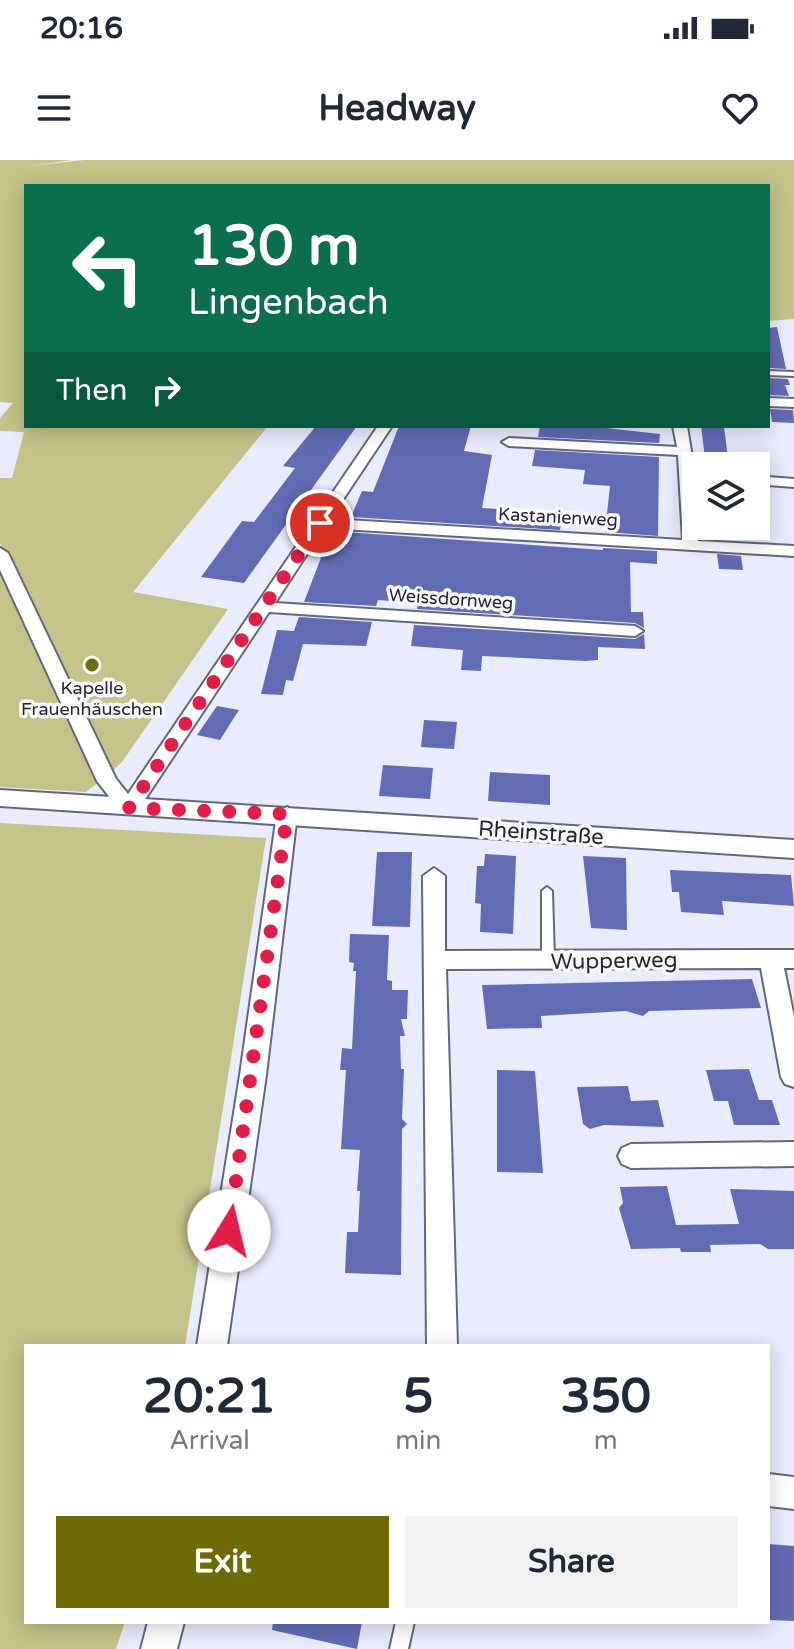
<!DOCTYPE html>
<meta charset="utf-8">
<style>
body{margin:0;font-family:"Varela Round",sans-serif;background:#f2f2f3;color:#1f2937;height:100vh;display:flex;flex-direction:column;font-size:30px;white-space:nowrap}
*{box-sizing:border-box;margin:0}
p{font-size:26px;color:#747a83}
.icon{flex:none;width:44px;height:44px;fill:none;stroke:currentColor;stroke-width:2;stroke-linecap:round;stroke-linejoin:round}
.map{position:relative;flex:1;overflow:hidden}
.panel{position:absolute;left:24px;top:1184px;width:746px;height:280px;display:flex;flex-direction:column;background:#fff;border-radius:0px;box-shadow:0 4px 20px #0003}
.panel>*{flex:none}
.top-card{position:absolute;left:24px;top:24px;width:746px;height:244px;border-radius:0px;box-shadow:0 4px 20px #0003;background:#0b6e4f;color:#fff;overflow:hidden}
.fabs{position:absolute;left:682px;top:292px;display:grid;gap:16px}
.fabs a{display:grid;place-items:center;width:88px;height:88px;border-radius:0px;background:#fff;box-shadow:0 4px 20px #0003;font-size:40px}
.pin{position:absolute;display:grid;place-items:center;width:68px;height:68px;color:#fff;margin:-34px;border:4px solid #fff;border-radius:50%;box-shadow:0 2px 8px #0007}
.me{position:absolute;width:88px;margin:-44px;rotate:9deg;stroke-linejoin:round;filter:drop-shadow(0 0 6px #0008)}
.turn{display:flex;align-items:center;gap:28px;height:168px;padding:0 32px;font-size:36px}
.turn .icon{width:104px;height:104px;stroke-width:2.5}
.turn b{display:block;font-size:56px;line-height:68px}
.then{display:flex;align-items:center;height:76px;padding:0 32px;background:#0003;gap:16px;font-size:30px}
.eta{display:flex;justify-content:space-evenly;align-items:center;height:136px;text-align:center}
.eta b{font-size:48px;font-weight:800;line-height:56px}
.cta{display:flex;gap:16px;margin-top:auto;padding:16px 32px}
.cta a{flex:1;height:92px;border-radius:0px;background:#6e6a05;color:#fff;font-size:32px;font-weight:800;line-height:92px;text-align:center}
.cta a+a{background:#f2f2f3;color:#1f2937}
.status{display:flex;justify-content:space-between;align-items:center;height:56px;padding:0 40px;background:#fff;direction:ltr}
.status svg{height:22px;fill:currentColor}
header{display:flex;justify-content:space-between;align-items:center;height:104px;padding:0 32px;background:#fff;font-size:36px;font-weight:800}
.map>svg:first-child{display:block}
.green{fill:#c4c389}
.building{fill:#626cb4}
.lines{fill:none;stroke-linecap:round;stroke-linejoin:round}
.service-casing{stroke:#62677e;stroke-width:4}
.minor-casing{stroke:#62677e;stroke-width:4}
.tertiary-casing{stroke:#62677e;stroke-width:4}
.service{fill:#fff;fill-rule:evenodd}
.minor{fill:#fff;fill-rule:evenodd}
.tertiary{fill:#fff;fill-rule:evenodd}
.route{stroke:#e11d48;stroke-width:14;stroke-dasharray:0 25.2}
.poi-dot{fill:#6e6a05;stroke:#fafafa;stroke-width:3}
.labels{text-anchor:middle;stroke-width:7;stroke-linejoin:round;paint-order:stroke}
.far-street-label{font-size:18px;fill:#242630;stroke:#fafafa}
.far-poi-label{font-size:18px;fill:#242630;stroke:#fafafa}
.street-label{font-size:22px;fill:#242630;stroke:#fafafa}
</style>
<div class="status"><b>20:16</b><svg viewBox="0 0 49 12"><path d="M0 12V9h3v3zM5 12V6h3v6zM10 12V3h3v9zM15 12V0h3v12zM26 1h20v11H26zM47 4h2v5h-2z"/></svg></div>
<header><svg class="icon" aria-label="menu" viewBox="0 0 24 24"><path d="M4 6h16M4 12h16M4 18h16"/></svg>Headway<svg class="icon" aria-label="heart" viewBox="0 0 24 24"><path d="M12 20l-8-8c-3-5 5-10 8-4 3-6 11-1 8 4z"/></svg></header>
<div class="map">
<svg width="794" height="1489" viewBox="0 0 794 1489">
<rect width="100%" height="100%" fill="#e9ecfd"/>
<g class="green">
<path d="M0,0H72L30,6L84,0H794V159L768,161V26H26V266H268L133,432L228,449L122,602L111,612L0,383V318H12L24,272L0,271V258L13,243L0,242Z"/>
<path d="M0,404L100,621L86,632L0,627Z"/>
<path d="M0,663L266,678L185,1186H26V1462H125L116,1489H0Z"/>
</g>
<g class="building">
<path d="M777,167L786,209L768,208V168Z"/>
<path d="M768,218L788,219L790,225H785L789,236L768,235Z"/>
<path d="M770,249L793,250L794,263L772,262Z"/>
<path d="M316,266H357L244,423L201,417L242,361L254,362L295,308L283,306Z"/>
<path d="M399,266H471L464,291L492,295L482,348L563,353L560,370L351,357L362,331L373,332Z"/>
<path d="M540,266H588L660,274L659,283L538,277Z"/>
<path d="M701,266L724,267L729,306H706Z"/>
<path d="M535,290L659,297L658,376L605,372L610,326L583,324L585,310L532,306Z"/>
<path d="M714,366H737L739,380L715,379Z"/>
<path d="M345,372L603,390V388L657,391V404L630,402L631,452H643L644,468L635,463L417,449L418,443L378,440L376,446L304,442L329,377L343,378Z"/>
<path d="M717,394L741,396L743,410L719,409Z"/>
<path d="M299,457L372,462L366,486L303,484L293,521L286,520L283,535L261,534L277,470L294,471Z"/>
<path d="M414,465L635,479L644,474L645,489L598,487V500L585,501L482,496L481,511L461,510L463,490L411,486Z"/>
<path d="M217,546L239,550L220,580L197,575Z"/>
<path d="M424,560L457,562L454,589L421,587Z"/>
<path d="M383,605L433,608L430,639L379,636Z"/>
<path d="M490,612L550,615V645L488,641Z"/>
<path d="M377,692H412L410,767L372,766Z"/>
<path d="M485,694L516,696L513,774L480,772L481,744L475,743L477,706H484Z"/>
<path d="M583,696L626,698L627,770L591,768Z"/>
<path d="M670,710L791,715L794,746L722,741L724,755L681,752L679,732H672Z"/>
<path d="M350,774L389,775L387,820L392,821V830H408L407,859H401L405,876H400L401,909H404L402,959L407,964L402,969L401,1115L345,1113L347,1072H358L360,1031H357L360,990L341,989L346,910H340L342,888L352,889L356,811H353L354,803L349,802Z"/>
<path d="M752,819L761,848L649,851L643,856L626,851L574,854L541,856L542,868L487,869L482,825Z"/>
<path d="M749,909L759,940H772L780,965H734L728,941H714L706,910Z"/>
<path d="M497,910L535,911L543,1013L497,1012Z"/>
<path d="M628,926L631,941L658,940L664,967L604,965L590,969L583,964L577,927Z"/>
<path d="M667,1026L676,1065L739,1064L730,1029L794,1031V1089H768L760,1084L710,1085L711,1092H681L680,1088L631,1089L619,1048L623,1043L620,1027Z"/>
<path d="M768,1384L794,1386V1461L768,1460Z"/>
<path d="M273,1462H362L357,1489L272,1470Z"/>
</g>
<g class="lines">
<g class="service-casing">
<g id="service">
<path d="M768,211L794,212V216L768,215Z"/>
<path d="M547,727L552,731L554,801L552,804H544L542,801V731Z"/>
<path d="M396,1462H414L408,1489H390Z"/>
</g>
</g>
<g class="minor-casing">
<g id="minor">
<path d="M768,238L794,239V247L768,246Z"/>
<path d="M378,266H392L330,359L683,380L678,295L509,286L502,282L509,278L677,287L673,266H687L695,316L698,381L794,386V396L324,368L275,443L635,466L643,471L635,476L269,452L136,653H122L97,621L0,410V388L8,393L116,619L128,634Z"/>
<path d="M756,316L794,319V327L756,324Z"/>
<path d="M287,647L297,654L266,915L227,1186H197L240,915L277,654Z"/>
<path d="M434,708L445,716V791L794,790V808H784L794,857V927L785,924L781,917L761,808L446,809L457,1186H427L423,716Z"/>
<path d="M794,982V1006L631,1008L622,1004L618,996L622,988L631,984Z"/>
<path d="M768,1314L794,1317V1349L768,1346Z"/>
<path d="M148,1462H184L177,1489H141Z"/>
</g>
</g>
<g class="tertiary-casing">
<path id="tertiary" d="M0,630L794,680V698L0,646Z"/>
</g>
<use href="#service" class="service"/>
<use href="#minor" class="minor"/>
<use href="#tertiary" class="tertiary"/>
</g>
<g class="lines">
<path class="route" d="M229,1071L287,654L129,648L320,363"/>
</g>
<circle class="poi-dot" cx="92" cy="505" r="8"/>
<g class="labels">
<g class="far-street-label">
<text transform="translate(558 357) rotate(3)" y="6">Kastanienweg</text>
<text transform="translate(451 439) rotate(4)" y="6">Weissdornweg</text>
</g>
<g class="far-poi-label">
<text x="92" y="534">Kapelle<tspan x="92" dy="21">Frauenhäuschen</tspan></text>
</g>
<g class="street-label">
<text transform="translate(541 672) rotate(4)" y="8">Rheinstraße</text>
<text transform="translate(614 800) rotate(-1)" y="8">Wupperweg</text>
</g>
</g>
</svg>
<div class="fabs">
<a><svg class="icon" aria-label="layers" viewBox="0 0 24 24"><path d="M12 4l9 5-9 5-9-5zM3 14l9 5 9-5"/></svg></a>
</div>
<div class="pin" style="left:320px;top:363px;background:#d93025"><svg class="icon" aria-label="arrive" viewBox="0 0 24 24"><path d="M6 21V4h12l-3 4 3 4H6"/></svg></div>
<svg class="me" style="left:229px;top:1071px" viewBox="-20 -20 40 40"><circle r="19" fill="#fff"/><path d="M0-13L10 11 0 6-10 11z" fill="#e11d48"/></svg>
<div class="top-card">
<div class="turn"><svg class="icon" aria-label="left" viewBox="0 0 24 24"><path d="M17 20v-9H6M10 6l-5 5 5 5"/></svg><div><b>130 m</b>Lingenbach</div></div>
<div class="then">Then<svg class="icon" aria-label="right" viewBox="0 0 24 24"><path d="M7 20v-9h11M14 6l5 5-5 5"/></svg></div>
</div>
<section class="panel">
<div class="eta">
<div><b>20:21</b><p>Arrival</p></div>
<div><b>5</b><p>min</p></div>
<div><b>350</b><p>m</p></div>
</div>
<div class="cta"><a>Exit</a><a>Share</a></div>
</section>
</div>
